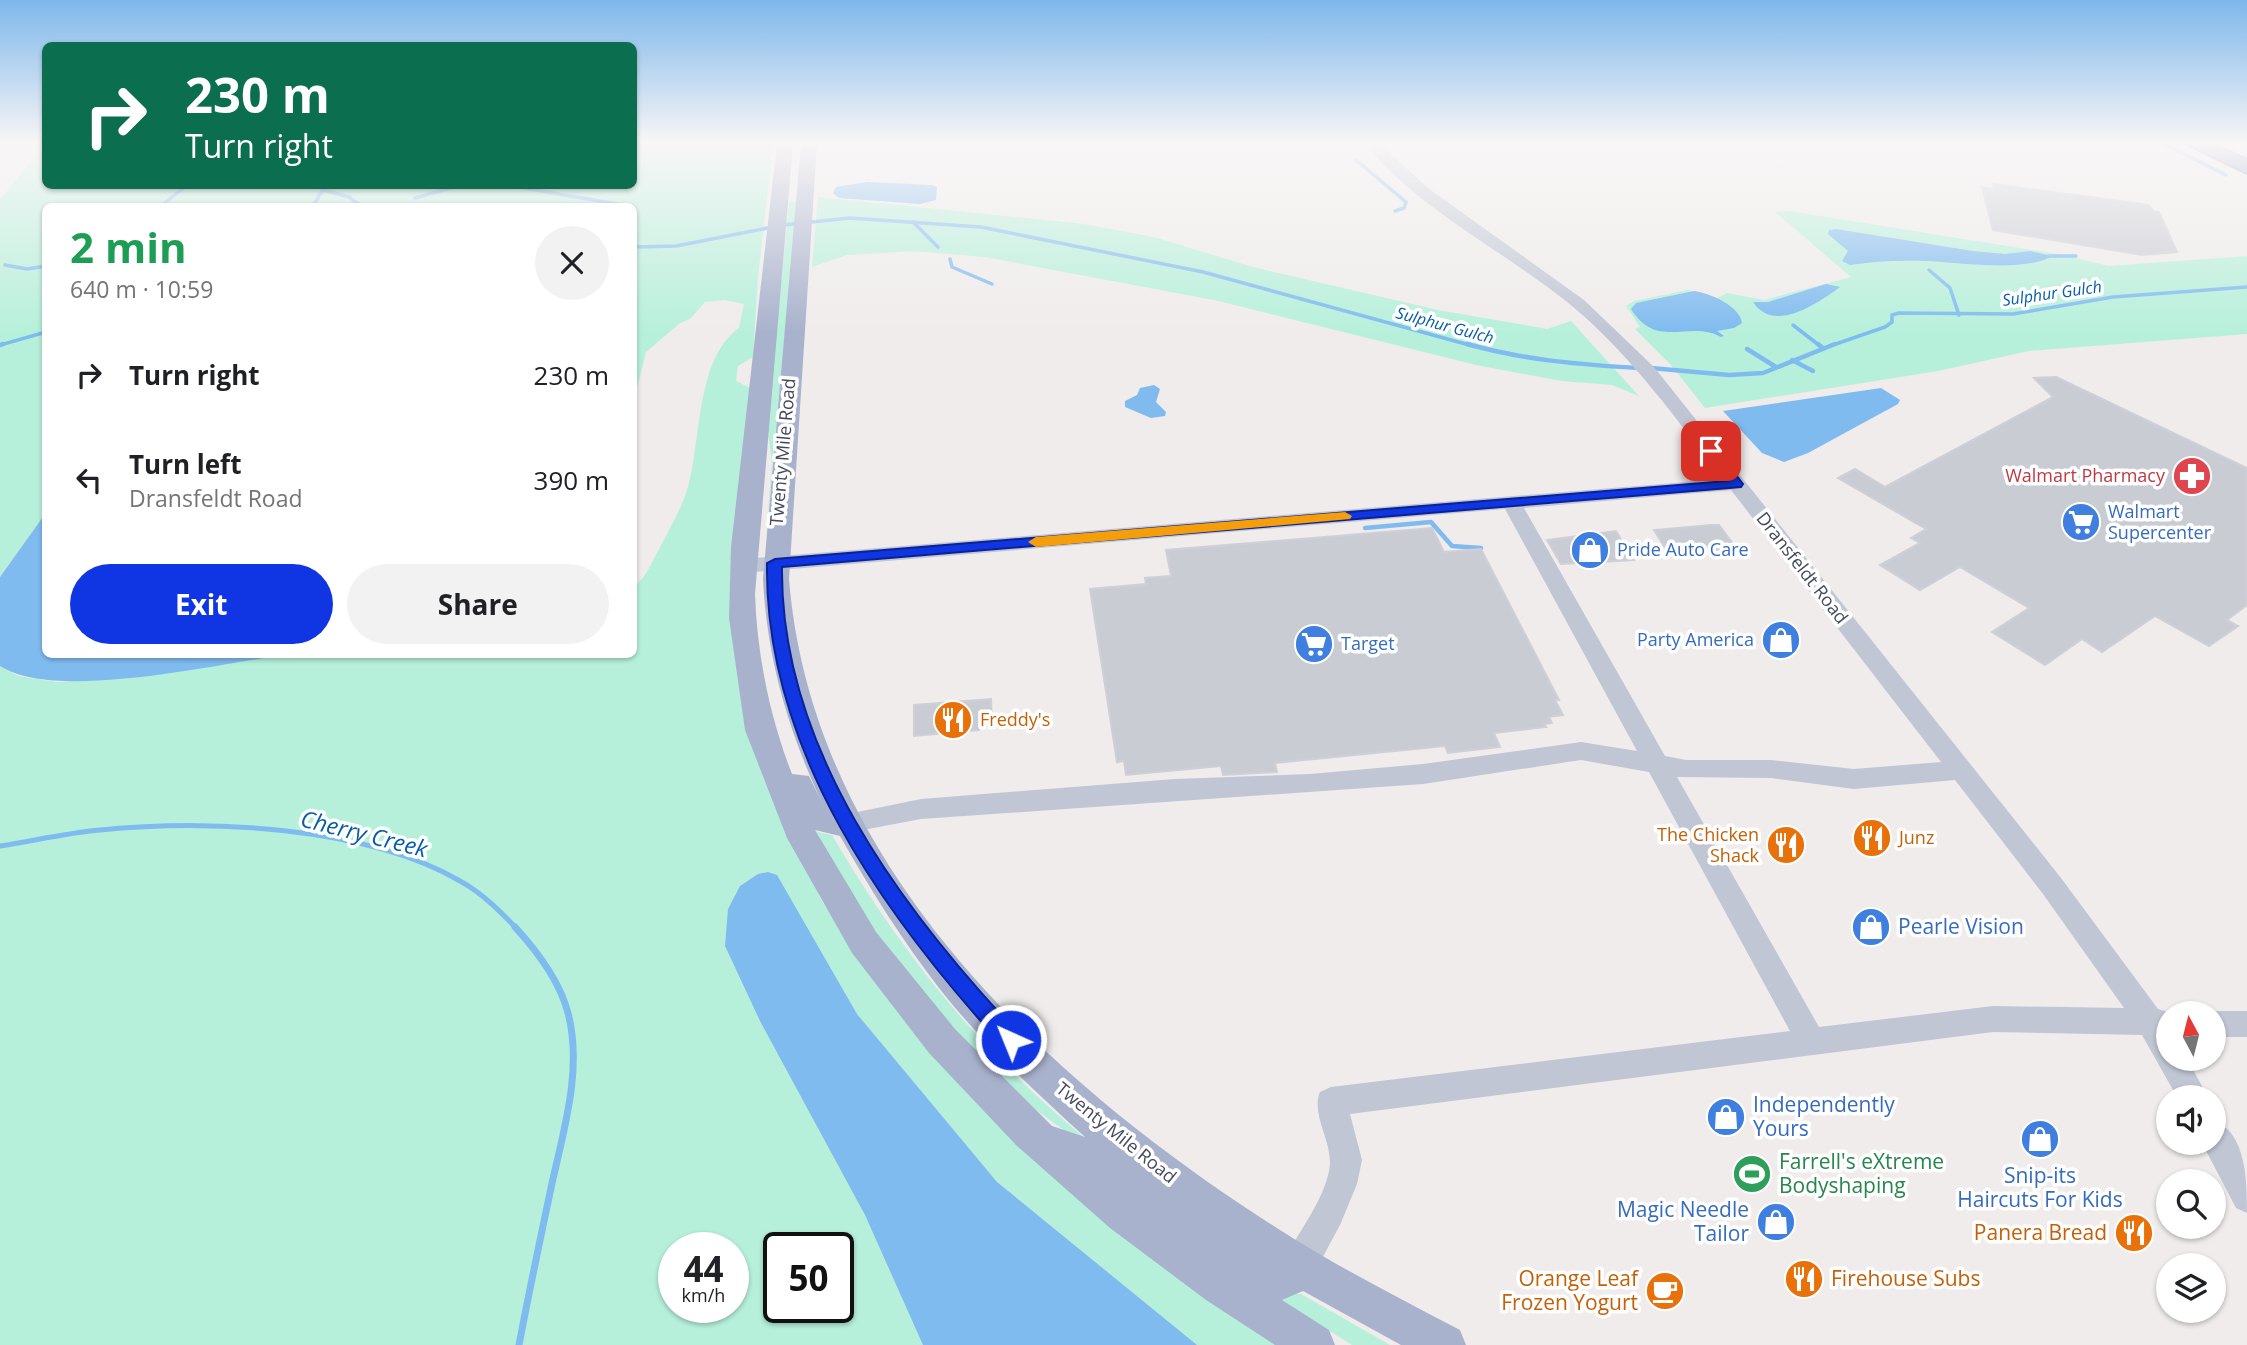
<!DOCTYPE html>
<meta charset="utf-8">
<style>
body{margin:0;font-family:"Open Sans",sans-serif;background:#f2f2f2;color:#202124;height:100vh;display:flex;flex-direction:column;font-size:26px;white-space:nowrap}
*{box-sizing:border-box;margin:0}
p{font-size:23px;color:#757577}
.icon{flex:none;width:38px;height:38px;fill:none;stroke:currentColor;stroke-width:2;stroke-linecap:round;stroke-linejoin:round}
.map{position:relative;flex:1;overflow:hidden}
.side{position:absolute;left:42px;top:203px;width:595px;height:455px;display:flex;flex-direction:column;background:#fff;border-radius:10px;box-shadow:0 2px 5px #0004}
.side>*{flex:none}
.hud{position:absolute;left:42px;top:42px;width:595px;height:147px;border-radius:10px;box-shadow:0 2px 5px #0004;background:#0b6e4f;color:#fff;overflow:hidden}
.needle{width:46px;rotate:353deg}
.tools{position:absolute;left:2156px;top:1001px;display:grid;gap:14px}
.tools a{display:grid;place-items:center;width:70px;height:70px;border-radius:50%;background:#fff;box-shadow:0 2px 5px #0004;font-size:35px}
.speed{position:absolute;left:658px;top:1232px;display:flex;gap:14px;font-size:35px;font-weight:700;text-align:center}
.speed>*{display:grid;place-content:center;width:91px;height:91px;border-radius:50%;background:#fff;box-shadow:0 2px 5px #0004;line-height:1}
.speed small{font-size:18px;font-weight:400}
.speed .limit{border:4px solid #111;border-radius:10px;background:#fff;color:#111}
.pin{position:absolute;display:grid;place-items:center;width:60px;height:60px;color:#fff;margin:-30px;border-radius:14px;box-shadow:0 4px 10px #0006}
.me{position:absolute;width:77px;margin:-38px;rotate:316deg;stroke-linejoin:round;filter:drop-shadow(0 0 5px #0008)}
.turn{display:flex;align-items:center;gap:24px;height:147px;padding:0 28px;font-size:32px}
.turn .icon{width:91px;height:91px;stroke-width:2.5}
.turn b{display:block;font-size:49px;line-height:60px}
.round{display:grid;place-items:center;flex:none;width:74px;height:74px;border-radius:37px;background:#f2f2f2}
.summary{display:flex;align-items:center;justify-content:space-between;height:119px;padding:0 28px}
h1{font-size:42px;font-weight:700;line-height:52px;color:#1e9e55}
.cta{display:flex;gap:14px;margin-top:auto;padding:14px 28px}
.cta a{flex:1;height:80px;border-radius:42px;background:#1036e4;color:#fff;font-size:28px;font-weight:700;line-height:80px;text-align:center}
.cta a+a{background:#f2f2f2;color:#202124}
ul{padding:0;list-style:none}
li{display:flex;align-items:center;gap:21px;height:105px;padding:0 28px}
li div{flex:1}
li b{display:block;font-size:26px}
li em{font-style:normal}
.map>svg:first-child{display:block}
.green{fill:#b6f0db;fill-rule:evenodd}
.water{fill:#80bbef}
.lines{fill:none;stroke-linecap:round;stroke-linejoin:round}
.stream-far3{stroke:#80bbef;stroke-width:3.5}
.stream-far2{stroke:#80bbef;stroke-width:4.5}
.stream-far1{stroke:#80bbef;stroke-width:5}
.stream{stroke:#80bbef;stroke-width:7}
.building{fill:#caccd4;stroke:#cfcfd8;stroke-width:2}
.highway-casing{stroke:#6b79a9;stroke-width:4}
.minor{fill:#c1c6d4;fill-rule:evenodd}
.major{fill:#a9b2cd;fill-rule:evenodd}
.highway{fill:#808ebe;fill-rule:evenodd}
.route{fill:#1036e4;stroke:#0a2394;stroke-width:2}
.slow{fill:#f59e0b}
.labels{text-anchor:middle;stroke-width:7;stroke-linejoin:round;paint-order:stroke}
.far-water-label{font-size:16px;font-style:italic;fill:#055daa;stroke:#fff}
.street-label{font-size:18px;fill:#43495a;stroke:#fff}
.health-label{font-size:18px;fill:#be3a42;stroke:#fff;text-anchor:end}
.shop-label{font-size:18px;fill:#366cbe;stroke:#fff;text-anchor:start}
.food-label{font-size:18px;fill:#c56008;stroke:#fff;text-anchor:start}
.near-shop-label{font-size:21px;fill:#366cbe;stroke:#fff;text-anchor:start}
.near-leisure-label{font-size:21px;fill:#27864d;stroke:#fff;text-anchor:start}
.near-food-label{font-size:21px;fill:#c56008;stroke:#fff;text-anchor:end}
.near-water-label{font-size:23px;font-style:italic;fill:#055daa;stroke:#fff}
</style>
<div class="map">
<svg width="2247" height="1345" viewBox="0 0 2247 1345">
<rect width="100%" height="100%" fill="#efeceb"/>
<g class="green">
<path d="M0,144H45L46,186H634V144H773L758,277L753,357L738,366L736,381L752,389L734,550L801,860L823,903L858,955L1283,1345H0V666L18,676L57,682L129,678L284,654H634V587C647,576 652,562 660,547C671,526 683,506 689,483C701,437 697,357 739,328L744,304L725,300L705,302L690,319L680,323L646,352L634,400V206H46L45,514L0,577V200L40,150L0,154ZM674,1248H733V1307H674ZM779,1248H838V1307H779Z"/>
<path d="M818,197L1084,224L1154,237L1253,267L1438,310L1547,329L1571,321L1639,396L1612,385L1561,381L1476,365L1219,301L984,257L914,251L847,255L812,267Z"/>
<path d="M795,201L797,202L765,545L772,463L767,424L789,203Z"/>
<path d="M1789,211L2058,254L2109,266L2247,256V334L2029,351L1938,371L1705,408L1671,365L1635,329L1640,327L1626,306L1634,301L1688,290L1717,298L1727,293L1764,300L1851,277L1775,212Z"/>
<path d="M812,825L818,832L832,835C888,931 955,1020 1037,1096C1073,1130 1113,1161 1152,1193L1015,1095L935,1013L856,906Z"/>
<path d="M1271,1294H1301L1390,1345H1352Z"/>
</g>
<g class="water">
<path d="M867,182L932,185L937,187L936,200L920,204L839,198L833,193L836,187Z"/>
<path d="M1836,229L1973,251L2005,254L2030,251L2053,256C2022,273 1960,262 1925,261C1901,260 1874,261 1850,265L1842,261L1848,251L1828,234L1829,230Z"/>
<path d="M1826,284L1840,287C1818,303 1774,334 1753,302H1768Z"/>
<path d="M1694,291C1710,293 1740,306 1742,323L1734,328L1717,331L1724,336L1721,337C1690,319 1657,351 1631,309L1636,303Z"/>
<path d="M1154,385L1160,389L1156,402L1166,412L1165,416L1151,418L1125,407V401L1137,395L1140,388Z"/>
<path d="M1881,388L1900,400L1898,404L1808,453L1784,462L1762,453L1723,411Z"/>
<path d="M45,514L46,654L284,655C217,664 55,702 0,666V577Z"/>
<path d="M768,872L777,875L857,1014L997,1182L1197,1345H923L865,1215L760,1021L725,946L728,909L740,886L758,874Z"/>
</g>
<g class="lines">
<g class="stream-far3">
<path d="M2164,144L2226,175"/>
<path d="M1356,160L1406,202L1404,208L1395,211"/>
<path d="M512,186L617,204"/>
<path d="M323,190L349,197L361,206"/>
<path d="M415,198L458,186"/>
<path d="M161,206L186,186"/>
<path d="M313,206L325,186"/>
<path d="M913,222L938,247"/>
<path d="M634,247L676,246L783,225L850,218L981,227L1203,272L1473,346"/>
<path d="M2049,256H2076"/>
<path d="M950,259L952,267L992,284"/>
<path d="M5,265L27,269L46,266"/>
<path d="M1929,270L1950,288L1959,315"/>
<path d="M1793,325L1820,346"/>
<path d="M0,345L46,332"/>
<path d="M1830,346L1885,327L1892,322V315L1899,313L2013,314L2113,297L2247,287"/>
</g>
<g class="stream-far2">
<path d="M1467,344C1524,360 1582,365 1641,368"/>
<path d="M1818,344L1823,348"/>
<path d="M0,345L3,344"/>
<path d="M1747,349L1776,367"/>
<path d="M1792,360L1813,371"/>
<path d="M1651,368L1729,375L1763,373L1835,344"/>
<path d="M1365,528L1431,522L1452,546L1481,548"/>
</g>
<path class="stream-far1" d="M0,846C33,841 66,833 100,830C206,819 366,826 460,881C482,893 500,911 517,929"/>
<path class="stream" d="M515,927C537,951 560,982 568,1013C583,1070 563,1132 551,1188C540,1240 529,1292 519,1345"/>
</g>
<g class="building">
<path d="M1993,184L2149,205L2153,211L2159,212L2177,252L2142,255L1993,230L1982,187L1994,189Z"/>
<path d="M2056,377L2247,468V605L2227,620L2238,626L2209,646L2155,616L2102,652L2082,639L2045,665L1992,632L2029,608L1960,567L1920,590L1880,565L1920,543L1911,538L1926,529L1838,478L1855,469L1885,487L2053,397L2034,378Z"/>
<path d="M1711,525H1719L1736,548L1669,554L1654,530Z"/>
<path d="M1432,528L1444,552L1481,549L1559,700H1555L1563,715L1549,717L1552,723L1544,724L1546,727L1494,733L1500,747L1448,753L1445,746L1275,763L1277,772L1258,773L1223,775L1221,766L1126,775L1124,761L1117,762L1090,589L1146,584L1145,578L1171,576L1166,550Z"/>
<path d="M1616,531L1634,560L1561,564L1547,540Z"/>
<path d="M991,699L992,726L979,727V730L914,736V705Z"/>
</g>
<g class="lines">
<g class="highway-casing">
<path id="highway" d="M2187,144H2213L2247,160V173Z"/>
</g>
<g class="minor">
<path d="M1365,144H1380L1428,188L1584,300L1654,367L2061,878L2158,1009L2171,1013H2168V1059H2187L2208,1097H2177L2142,1035L1993,1032L1350,1114L1362,1160L1357,1184L1340,1225L1312,1277L1300,1282L1288,1277L1283,1265C1296,1233 1322,1205 1329,1171C1335,1144 1310,1116 1320,1092L1331,1087L1790,1031L1649,772L1581,760L1423,784L921,819L847,833L838,830L834,823L838,816L921,799L1175,779L1310,774L1423,764L1581,742L1637,751L1505,509L743,573L733,566L743,559L1723,479C1676,419 1631,355 1572,306C1505,251 1420,211 1365,144ZM1731,490L1941,762L1854,769L1771,760H1686L1665,756L1524,508ZM1677,777L1771,778L1854,789L1955,780L2043,894L2124,1008L1993,1006L1819,1027Z"/>
<path d="M2214,1011H2247V1037H2214V1013H2207Z"/>
<path d="M2214,1120C2247,1134 2247,1182 2247,1213L2236,1208L2202,1143H2214Z"/>
</g>
<path class="major" d="M777,144H793L755,594C757,655 770,718 792,774L809,776L824,807C789,733 767,660 763,579L801,144H817L789,579C812,867 1050,1084 1280,1230C1338,1267 1399,1298 1460,1330L1466,1345H1401L1303,1291L1282,1300L1329,1330L1335,1345H1275L1206,1300L1110,1228L1016,1145L929,1053L852,953L787,838L745,730L729,618L731,547ZM815,830L840,836C870,889 902,940 939,988C982,1043 1034,1090 1085,1137L1052,1126L955,1029L876,932Z"/>
<use href="#highway" class="highway"/>
</g>
<linearGradient id="sky" x2="0" y2="1"><stop stop-color="#7eb7eb"/><stop offset="0.43" stop-color="#f8f6f6"/><stop offset="1" stop-color="#f8f6f6" stop-opacity="0"/></linearGradient>
<rect width="2247" height="332" fill="url(#sky)"/>
<path class="route" d="M1706,448H1715L1743,484L1741,487L782,567C780,747 901,909 1018,1033L1021,1040L1018,1047L1011,1050L1004,1047C884,916 764,749 767,563L775,559L1727,481L1704,451Z"/>
<path class="slow" d="M1345,512L1352,516L1350,519L1036,547L1028,542L1036,537Z"/>
<defs>
<g id="pharmacy-disc" transform="scale(2.0125)"><circle r="9.5" fill="#e0444e" stroke="#fff"/><path d="M-2-6h4v4h4v4h-4v4h-4v-4h-4v-4h4Z" fill="#fff"/></g>
<g id="supermarket-disc" transform="scale(2.0125)"><circle r="9.5" fill="#3f7fe0" stroke="#fff"/><path d="M-6-5.5h2.5l.6 2H6L4.5 2H-2.5L-4.4-4H-6ZM-1.5 3.2a1.3 1.3 0 1 0 .1 0ZM3 3.2a1.3 1.3 0 1 0 .1 0Z" fill="#fff"/></g>
<g id="shop-disc" transform="scale(2.0125)"><circle r="9.5" fill="#3f7fe0" stroke="#fff"/><path d="M-5-2.5h2.3a2.7 3.5 0 0 1 5.4 0H5L5.5 6h-11ZM-1.5-2.5h3a1.5 2.3 0 0 0-3 0Z" fill="#fff"/></g>
<g id="restaurant-disc" transform="scale(2.0125)"><circle r="9.5" fill="#e8710a" stroke="#fff"/><path d="M-5-6h1v4h1v-4h1v4h1v-4h1v5L-1.5 .5V6h-2V.5L-5-1ZM5-6V6H3V1.5H1.5Q1.5-4 5-6Z" fill="#fff"/></g>
<g id="stadium-disc" transform="scale(2.0125)"><circle r="9.5" fill="#2e9e5b" stroke="#fff"/><path d="M0-5a6.5 5 0 1 0 0 10a6.5 5 0 1 0 0-10ZM-3.5-1.8h7v3.6h-7Z" fill="#fff"/></g>
<g id="cafe-disc" transform="scale(2.0125)"><circle r="9.5" fill="#e8710a" stroke="#fff"/><path d="M-5.5-4.5H6V0H3Q3 3.5 0 3.5H-2.5Q-5.5 3.5-5.5 0ZM3-3.2v2h1.7v-2ZM-6 4.5H4V6H-6Z" fill="#fff"/></g>
</defs>
<g fill-rule="evenodd">
<use href="#pharmacy-disc" x="2192" y="476"/>
<use href="#supermarket-disc" x="2081" y="522"/>
<use href="#shop-disc" x="1590" y="550"/>
<use href="#shop-disc" x="1781" y="640"/>
<use href="#supermarket-disc" x="1314" y="644"/>
<use href="#restaurant-disc" x="953" y="720"/>
<use href="#restaurant-disc" x="1872" y="838"/>
<use href="#restaurant-disc" x="1786" y="845"/>
<use href="#shop-disc" x="1871" y="927"/>
<use href="#shop-disc" x="1726" y="1117"/>
<use href="#shop-disc" x="2040" y="1139"/>
<use href="#stadium-disc" x="1752" y="1174"/>
<use href="#shop-disc" x="1776" y="1222"/>
<use href="#restaurant-disc" x="2134" y="1233"/>
<use href="#restaurant-disc" x="1804" y="1279"/>
<use href="#cafe-disc" x="1665" y="1291"/>
</g>
<g class="labels">
<g class="far-water-label">
<text transform="translate(2052 293) rotate(-8)" y="6">Sulphur Gulch</text>
<text transform="translate(1445 325) rotate(15)" y="6">Sulphur Gulch</text>
</g>
<g class="street-label">
<text transform="translate(783 452) rotate(-85)" y="6">Twenty Mile Road</text>
<text transform="translate(1802 568) rotate(52)" y="6">Dransfeldt Road</text>
<text transform="translate(1116 1133) rotate(39)" y="6">Twenty Mile Road</text>
</g>
<g class="health-label">
<text x="2165" y="482">Walmart Pharmacy</text>
</g>
<g class="shop-label">
<text x="2108" y="518">Walmart<tspan x="2108" dy="21">Supercenter</tspan></text>
<text x="1617" y="556">Pride Auto Care</text>
<text x="1754" y="646" text-anchor="end">Party America</text>
<text x="1341" y="650">Target</text>
</g>
<g class="food-label">
<text x="980" y="726">Freddy's</text>
<text x="1759" y="841" text-anchor="end">The Chicken<tspan x="1759" dy="21">Shack</tspan></text>
<text x="1899" y="844">Junz</text>
</g>
<g class="near-shop-label">
<text x="1898" y="934">Pearle Vision</text>
<text x="1753" y="1112">Independently<tspan x="1753" dy="24">Yours</tspan></text>
<text x="2040" y="1183" text-anchor="middle">Snip-its<tspan x="2040" dy="24">Haircuts For Kids</tspan></text>
<text x="1749" y="1217" text-anchor="end">Magic Needle<tspan x="1749" dy="24">Tailor</tspan></text>
</g>
<g class="near-leisure-label">
<text x="1779" y="1169">Farrell's eXtreme<tspan x="1779" dy="24">Bodyshaping</tspan></text>
</g>
<g class="near-food-label">
<text x="2107" y="1240">Panera Bread</text>
<text x="1638" y="1286">Orange Leaf<tspan x="1638" dy="24">Frozen Yogurt</tspan></text>
<text x="1831" y="1286" text-anchor="start">Firehouse Subs</text>
</g>
<g class="near-water-label">
<text transform="translate(364 834) rotate(14)" y="8">Cherry Creek</text>
</g>
</g>
</svg>
<div class="tools">
<a><svg class="needle" viewBox="-14 -14 28 28"><path d="M0-13l5 13h-10z" fill="#e53935"/><path d="M0 13l5-13h-10z" fill="#757577"/></svg></a>
<a><svg class="icon" aria-label="sound" viewBox="0 0 24 24"><path d="M4 9h4l5-4v14l-5-4H4zM17 9q2 3 0 6"/></svg></a>
<a><svg class="icon" aria-label="search" viewBox="0 0 24 24"><circle cx="10" cy="10" r="6"/><path d="M15 15l6 6"/></svg></a>
<a><svg class="icon" aria-label="layers" viewBox="0 0 24 24"><path d="M12 4l9 5-9 5-9-5zM3 14l9 5 9-5"/></svg></a>
</div>
<div class="speed"><div>44<small>km/h</small></div><div class="limit">50</div></div>
<div class="pin" style="left:1711px;top:451px;background:#d93025"><svg class="icon" aria-label="arrive" viewBox="0 0 24 24"><path d="M6 21V4h12l-3 4 3 4H6"/></svg></div>
<svg class="me" style="left:1011px;top:1040px" viewBox="-20 -20 40 40"><circle r="17" fill="#1036e4" stroke="#fff" stroke-width="3"/><path d="M0-11L8 9 0 5-8 9z" fill="#fff"/></svg>
<div class="hud">
<div class="turn"><svg class="icon" aria-label="right" viewBox="0 0 24 24"><path d="M7 20v-9h11M14 6l5 5-5 5"/></svg><div><b>230 m</b>Turn right</div></div>
</div>
<section class="side">
<div class="summary"><div><h1>2 min</h1><p>640 m · 10:59</p></div><a class="round"><svg class="icon" aria-label="close" viewBox="0 0 24 24"><path d="M6 6l12 12M18 6L6 18"/></svg></a></div>
<ul>
<li><svg class="icon" aria-label="right" viewBox="0 0 24 24"><path d="M7 20v-9h11M14 6l5 5-5 5"/></svg><div><b>Turn right</b></div><em>230 m</em></li>
<li><svg class="icon" aria-label="left" viewBox="0 0 24 24"><path d="M17 20v-9H6M10 6l-5 5 5 5"/></svg><div><b>Turn left</b><p>Dransfeldt Road</p></div><em>390 m</em></li>
</ul>
<div class="cta"><a>Exit</a><a>Share</a></div>
</section>
</div>
